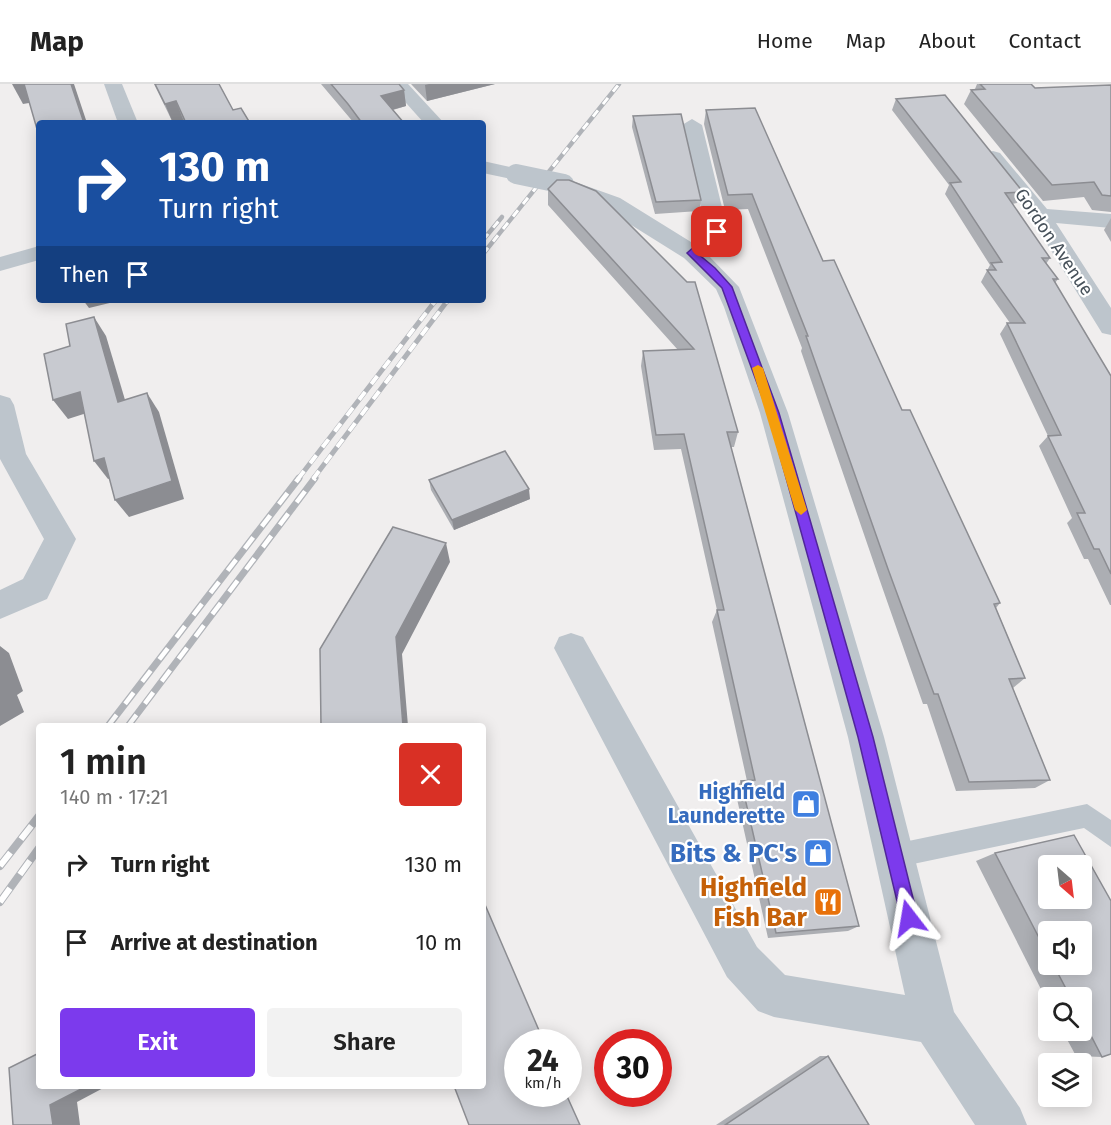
<!DOCTYPE html>
<meta charset="utf-8">
<style>
body{margin:0;font-family:"Fira Sans",sans-serif;background:#f2f2f2;color:#222;height:100vh;display:flex;flex-direction:column;font-size:22px;white-space:nowrap}
*{box-sizing:border-box;margin:0}
p{font-size:20px;color:#767676}
.icon{flex:none;width:33px;height:33px;fill:none;stroke:currentColor;stroke-width:2;stroke-linecap:round;stroke-linejoin:round}
.map{position:relative;flex:1;overflow:hidden}
.drawer{position:absolute;left:36px;top:639px;width:450px;height:366px;display:flex;flex-direction:column;background:#fff;border-radius:6px;box-shadow:0 3px 15px #0003}
.drawer>*{flex:none}
.top-card{position:absolute;left:36px;top:36px;width:450px;height:183px;border-radius:6px;box-shadow:0 3px 15px #0003;background:#1a4fa0;color:#fff;overflow:hidden}
.needle{width:39px;rotate:152deg}
.tools{position:absolute;left:1038px;top:771px;display:grid;gap:12px}
.tools a{display:grid;place-items:center;width:54px;height:54px;border-radius:6px;background:#fff;box-shadow:0 3px 15px #0003;font-size:30px}
.speed{position:absolute;left:504px;top:945px;display:flex;gap:12px;font-size:30px;font-weight:700;text-align:center}
.speed>*{display:grid;place-content:center;width:78px;height:78px;border-radius:50%;background:#fff;box-shadow:0 3px 15px #0003;line-height:1}
.speed small{font-size:15px;font-weight:400}
.speed .limit{border:9px solid #d22;background:#fff;color:#111}
.pin{position:absolute;display:grid;place-items:center;width:51px;height:51px;color:#fff;margin:-26px;border-radius:12px;box-shadow:0 3px 9px #0006}
.me{position:absolute;width:66px;margin:-33px;rotate:346deg;stroke-linejoin:round;filter:drop-shadow(0 0 4px #0008)}
.turn{display:flex;align-items:center;gap:21px;height:126px;padding:0 24px;font-size:27px}
.turn .icon{width:78px;height:78px;stroke-width:2.5}
.turn b{display:block;font-size:42px;line-height:51px}
.then{display:flex;align-items:center;height:57px;padding:0 24px;background:#0003;gap:12px;font-size:22px}
.round{display:grid;place-items:center;flex:none;width:63px;height:63px;border-radius:6px;background:#f2f2f2}
.summary{display:flex;align-items:center;justify-content:space-between;height:102px;padding:0 24px}
h1{font-size:36px;font-weight:600;line-height:45px}
.button{display:flex;gap:12px;margin-top:auto;padding:12px 24px}
.button a{flex:1;height:69px;border-radius:6px;background:#7c3aed;color:#fff;font-size:24px;font-weight:600;line-height:69px;text-align:center}
.button a+a{background:#f2f2f2;color:#222}
ul{padding:0;list-style:none}
li{display:flex;align-items:center;gap:18px;height:78px;padding:0 24px}
li div{flex:1}
li b{display:block;font-size:22px}
li em{font-style:normal}
header{display:flex;align-items:center;gap:36px;box-sizing:border-box;height:84px;padding:0 30px;background:#fff;border-bottom:2px solid #e0e0e0}
header strong{font-size:28px}
nav{display:flex;gap:33px;margin-inline-start:auto;font-size:21px}
.map>svg:first-child{display:block}
.lines{fill:none;stroke-linecap:round;stroke-linejoin:round}
.lane{fill:#bdc5cc;fill-rule:evenodd}
.street{fill:#bdc5cc;fill-rule:evenodd}
.rail-far3-casing{stroke:#b0b3b8;stroke-width:4.5}
.rail-far2-casing{stroke:#b0b3b8;stroke-width:5}
.rail-far1-casing{stroke:#b0b3b8;stroke-width:7}
.rail-casing{stroke:#b0b3b8;stroke-width:8}
.rail-far3{stroke:#fff;stroke-width:3;stroke-dasharray:8;stroke-linecap:butt}
.rail-far2{stroke:#fff;stroke-width:4;stroke-dasharray:10;stroke-linecap:butt}
.rail-far1{stroke:#fff;stroke-width:4.5;stroke-dasharray:14;stroke-linecap:butt}
.rail{stroke:#fff;stroke-width:6;stroke-dasharray:17;stroke-linecap:butt}
.street-bridge{stroke:#bdc5cc;stroke-width:20}
.wall{fill:#acaeb3;fill-rule:evenodd}
.shaded-wall{fill:#8c8d92}
.building{fill:#c8cad0;stroke:#8c8d92;stroke-width:1.5;fill-rule:evenodd}
.route{fill:#7c3aed;stroke:#51269a;stroke-width:1.5}
.slow{fill:#f59e0b}
.labels{text-anchor:middle;stroke-width:4.5;stroke-linejoin:round;paint-order:stroke}
.far-street-label{font-size:18px;fill:#47515a;stroke:#fff}
.shop-label{font-size:21px;font-weight:bold;fill:#366cbe;stroke:#fff;text-anchor:end}
.near-shop-label{font-size:26px;font-weight:bold;fill:#366cbe;stroke:#fff;text-anchor:end}
.near-food-label{font-size:26px;font-weight:bold;fill:#c56008;stroke:#fff;text-anchor:end}
</style>
<header>
<strong>Map</strong>
<nav><a>Home</a><a>Map</a><a>About</a><a>Contact</a></nav>
</header>
<div class="map">
<svg width="1111" height="1041" viewBox="0 0 1111 1041">
<rect width="100%" height="100%" fill="#f0eeee"/>
<g class="lines">
<path class="lane" d="M1087,720L1111,736V763L1084,744L894,784L886,780L882,772L886,764L894,760Z"/>
<g class="street">
<path d="M104,0H122L138,39H118Z"/>
<path d="M389,0H408L444,39H424Z"/>
<path d="M692,35L702,41L728,148L706,169L739,203L788,329L884,653L954,928L1020,1024L1027,1041H975L921,958L774,933L758,927L727,893L554,564L559,553L571,549L583,553L757,863L785,891L905,911L848,653L760,329L724,223L716,205L684,174L604,124L557,104L554,100L557,96L564,94L620,114L691,158L706,146L682,41Z"/>
<path d="M993,67L1000,69L1047,125L1111,130V144L1056,139L1111,224V251L1102,249L1031,134L983,73L986,69Z"/>
<path d="M483,77L523,86L526,90L523,94L516,96L483,89Z"/>
<path d="M39,162V176L0,187V173Z"/>
<path d="M0,311L10,314L14,321L26,370L76,455L47,515L0,535V506L23,495L44,455L0,375Z"/>
</g>
<g class="rail-far3-casing">
<g id="rail-far3">
<path d="M483,156L502,133"/>
<path d="M483,170L619,0"/>
</g>
</g>
<g class="rail-far2-casing">
<g id="rail-far2">
<path d="M298,395L436,216"/>
<path d="M313,395L448,216"/>
</g>
</g>
<g class="rail-far1-casing">
<g id="rail-far1">
<path d="M108,642L299,394"/>
<path d="M128,642L315,394"/>
</g>
</g>
<g class="rail-casing">
<g id="rail">
<path d="M0,782L39,732"/>
<path d="M0,818L39,764"/>
</g>
</g>
<use href="#rail-far3" class="rail-far3"/>
<use href="#rail-far2" class="rail-far2"/>
<use href="#rail-far1" class="rail-far1"/>
<use href="#rail" class="rail"/>
<path class="street-bridge" d="M516,90L564,100"/>
</g>
<g class="wall">
<path d="M154,0H219L233,26L250,39H185L184,38L173,39Z"/>
<path d="M321,0H399L404,6L406,22L393,26L404,39H354Z"/>
<path d="M411,0H495L427,17Z"/>
<path d="M977,0H1031L1035,4L1111,1V128L1092,126L1084,113L1043,117L964,20L971,6L975,5Z"/>
<path d="M896,15L1023,108L1017,119L1012,120L1050,174L1046,180L1058,195L1055,199L1111,292V521H1110L1088,475H1084L1067,439L1072,434L1039,362L1048,352L1000,250L1007,239H1010L981,198L990,181L945,110L949,101L892,26Z"/>
<path d="M706,26L823,177L902,326L1000,519L996,524L1025,594L1013,604L1050,696L1035,704L956,707L927,620H923L880,497L801,267L802,264L748,125L725,126L704,40Z"/>
<path d="M633,32L701,116L699,127L655,130L632,43Z"/>
<path d="M548,105L687,198L738,348L734,363H731L859,842L848,847L768,854L735,706L741,697H747L712,538L717,526L681,365L654,366L641,282L643,267L678,266L548,121Z"/>
<path d="M1111,134V158L1104,146Z"/>
<path d="M429,396L530,415L454,446L431,406Z"/>
<path d="M1074,751L1111,817V970L1102,973L1076,972L1062,946H1082V914H1048V919L976,777L995,769ZM1048,782H1082V814H1048ZM1048,848H1082V880H1048Z"/>
<path d="M820,972H828L869,1041H716Z"/>
</g>
<g class="shaded-wall">
<path d="M12,0H25L35,18L23,20Z"/>
<path d="M71,0H74L87,39H84Z"/>
<path d="M429,0H495L427,17L425,1Z"/>
<path d="M404,6L406,22L384,28L381,12Z"/>
<path d="M176,17L184,38L173,39L165,20Z"/>
<path d="M83,216H122L89,224Z"/>
<path d="M94,233L106,252L131,336L118,318Z"/>
<path d="M80,308L93,327L68,335L53,316Z"/>
<path d="M147,309L159,328L184,415L129,433L115,416Z"/>
<path d="M104,374L118,392L108,395L94,377Z"/>
<path d="M529,405L530,415L454,446L452,436Z"/>
<path d="M446,459L450,478L402,570L408,642H403L396,553Z"/>
<path d="M0,562L9,569L23,607L17,611L24,628L0,642Z"/>
<path d="M87,1002H107L77,1018L80,1041H53L50,1021Z"/>
</g>
<g class="building">
<path d="M24,0H71L84,39H39V52Z"/>
<path d="M155,0H219L233,26L241,24L250,39H186L176,17L165,20Z"/>
<path d="M331,0H399L404,6L381,12L404,39H362L348,20Z"/>
<path d="M980,0H1031L1035,4L1111,1V112L1102,111L1094,98L1052,101L971,6L985,5Z"/>
<path d="M945,11L1023,108L1005,109L1050,174H1042L1058,195H1053L1111,292V490L1099,465H1094L1077,429H1085L1048,352L1061,351L1007,239H1025L987,186H996L991,179L1002,178L950,99L961,98L896,15Z"/>
<path d="M755,24L823,177L834,176L902,326H910L1000,519L994,520L1025,594L1009,595L1050,696L969,698L938,610H934L888,485L806,252H808L752,110L728,111L706,26Z"/>
<path d="M681,30L701,116L656,118L633,32Z"/>
<path d="M37,93H39V103Z"/>
<path d="M557,96H569L596,107L687,198H695L738,348H727L859,842L776,849L741,697L755,696L717,526H724L684,350L656,351L643,267L694,265L548,105Z"/>
<path d="M94,233L118,318L147,309L172,397L115,416L104,374L94,377L80,308L53,316L44,270L70,262L66,240Z"/>
<path d="M505,367L529,405L452,436L429,396Z"/>
<path d="M393,443L446,459L396,553L403,642H321L320,565Z"/>
<path d="M1074,751L1111,817V970L1102,973L1082,934V914H1071L1053,880H1082V848H1048V871L995,769ZM1048,782H1082V814H1048Z"/>
<path d="M483,816L544,958H518V1010H566L580,1041H469L454,1002H483Z"/>
<path d="M39,969V1002H87L50,1021L53,1041H13L9,984Z"/>
<path d="M828,972L869,1041H725Z"/>
</g>
<path class="route" d="M713,146L721,148L697,169L715,184L732,203L779,329L873,653L918,834L915,840L909,843L903,840L901,834L858,653L768,329L722,204L687,169Z"/>
<path class="slow" d="M758,281L763,284L807,426L801,431L795,426L752,284Z"/>
<defs>
<g id="shop-square" transform="scale(1.5)"><rect x="-9" y="-9" width="18" height="18" rx="4" fill="#3f7fe0" stroke="#fff"/><path d="M-5-2.5h2.3a2.7 3.5 0 0 1 5.4 0H5L5.5 6h-11ZM-1.5-2.5h3a1.5 2.3 0 0 0-3 0Z" fill="#fff"/></g>
<g id="restaurant-square" transform="scale(1.5)"><rect x="-9" y="-9" width="18" height="18" rx="4" fill="#e8710a" stroke="#fff"/><path d="M-5-6h1v4h1v-4h1v4h1v-4h1v5L-1.5 .5V6h-2V.5L-5-1ZM5-6V6H3V1.5H1.5Q1.5-4 5-6Z" fill="#fff"/></g>
</defs>
<g fill-rule="evenodd">
<use href="#shop-square" x="806" y="720"/>
<use href="#shop-square" x="818" y="769"/>
<use href="#restaurant-square" x="828" y="818"/>
</g>
<g class="labels">
<g class="far-street-label">
<text transform="translate(1054 158) rotate(56)" y="6">Gordon Avenue</text>
</g>
<g class="shop-label">
<text x="785" y="715">Highfield<tspan x="785" dy="24">Launderette</tspan></text>
</g>
<g class="near-shop-label">
<text x="797" y="778">Bits &amp; PC's</text>
</g>
<g class="near-food-label">
<text x="807" y="812">Highfield<tspan x="807" dy="30">Fish Bar</tspan></text>
</g>
</g>
</svg>
<div class="tools">
<a><svg class="needle" viewBox="-14 -14 28 28"><path d="M0-13l5 13h-10z" fill="#e53935"/><path d="M0 13l5-13h-10z" fill="#767676"/></svg></a>
<a><svg class="icon" aria-label="sound" viewBox="0 0 24 24"><path d="M4 9h4l5-4v14l-5-4H4zM17 9q2 3 0 6"/></svg></a>
<a><svg class="icon" aria-label="search" viewBox="0 0 24 24"><circle cx="10" cy="10" r="6"/><path d="M15 15l6 6"/></svg></a>
<a><svg class="icon" aria-label="layers" viewBox="0 0 24 24"><path d="M12 4l9 5-9 5-9-5zM3 14l9 5 9-5"/></svg></a>
</div>
<div class="speed"><div>24<small>km/h</small></div><div class="limit">30</div></div>
<div class="pin" style="left:717px;top:148px;background:#d93025"><svg class="icon" aria-label="arrive" viewBox="0 0 24 24"><path d="M6 21V4h12l-3 4 3 4H6"/></svg></div>
<svg class="me" style="left:909px;top:834px" viewBox="-20 -20 40 40"><path d="M0-17L14 15 0 8-14 15z" fill="#7c3aed" stroke="#fff" stroke-width="4"/></svg>
<div class="top-card">
<div class="turn"><svg class="icon" aria-label="right" viewBox="0 0 24 24"><path d="M7 20v-9h11M14 6l5 5-5 5"/></svg><div><b>130 m</b>Turn right</div></div>
<div class="then">Then<svg class="icon" aria-label="arrive" viewBox="0 0 24 24"><path d="M6 21V4h12l-3 4 3 4H6"/></svg></div>
</div>
<section class="drawer">
<div class="summary"><div><h1>1 min</h1><p>140 m · 17:21</p></div><a class="round" style="background:#d93025;color:#fff"><svg class="icon" aria-label="close" viewBox="0 0 24 24"><path d="M6 6l12 12M18 6L6 18"/></svg></a></div>
<ul>
<li><svg class="icon" aria-label="right" viewBox="0 0 24 24"><path d="M7 20v-9h11M14 6l5 5-5 5"/></svg><div><b>Turn right</b></div><em>130 m</em></li>
<li><svg class="icon" aria-label="arrive" viewBox="0 0 24 24"><path d="M6 21V4h12l-3 4 3 4H6"/></svg><div><b>Arrive at destination</b></div><em>10 m</em></li>
</ul>
<div class="button"><a>Exit</a><a>Share</a></div>
</section>
</div>
